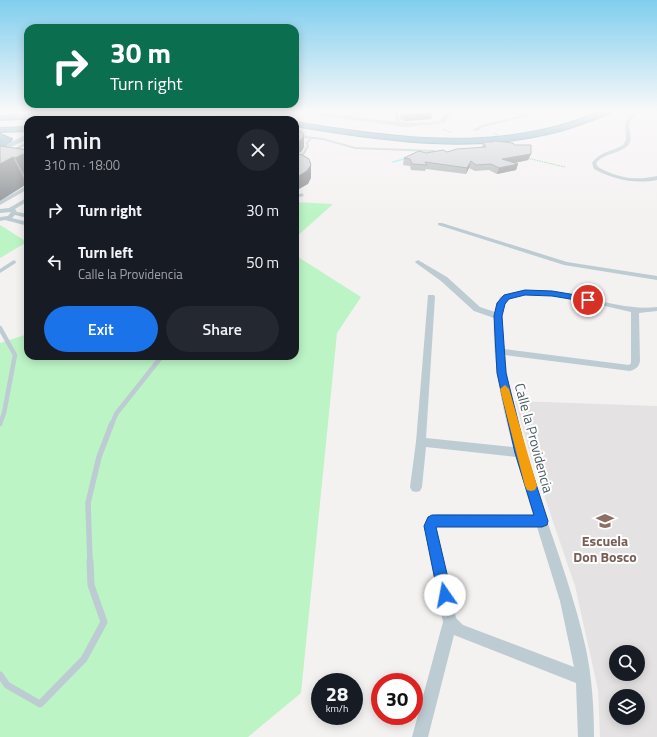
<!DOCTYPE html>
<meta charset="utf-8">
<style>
body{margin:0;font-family:"Titillium Web",sans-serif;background:#242831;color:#f1f3f6;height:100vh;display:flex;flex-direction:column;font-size:15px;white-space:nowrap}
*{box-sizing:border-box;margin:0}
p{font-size:13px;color:#9ea1a6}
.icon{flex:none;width:22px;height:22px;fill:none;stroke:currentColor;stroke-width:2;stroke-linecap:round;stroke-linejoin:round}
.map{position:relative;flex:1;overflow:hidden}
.panel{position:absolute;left:24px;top:116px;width:275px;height:244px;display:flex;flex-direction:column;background:#171b24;border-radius:12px;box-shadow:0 2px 10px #0003}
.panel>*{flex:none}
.banner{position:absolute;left:24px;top:24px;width:275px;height:84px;border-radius:12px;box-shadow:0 2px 10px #0003;background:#0b6e4f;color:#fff;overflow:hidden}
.controls{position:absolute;left:609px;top:645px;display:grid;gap:8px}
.controls a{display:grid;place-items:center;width:36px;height:36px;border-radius:50%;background:#171b24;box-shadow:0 2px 10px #0003;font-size:20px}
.speed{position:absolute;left:311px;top:673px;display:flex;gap:8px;font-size:20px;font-weight:700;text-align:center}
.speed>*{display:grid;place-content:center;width:52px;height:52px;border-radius:50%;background:#171b24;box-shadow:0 2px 10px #0003;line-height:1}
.speed small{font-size:10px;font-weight:400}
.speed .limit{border:6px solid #d22;background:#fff;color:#111}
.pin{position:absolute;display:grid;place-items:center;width:34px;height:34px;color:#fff;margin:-17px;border:2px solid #fff;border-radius:50%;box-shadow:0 1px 4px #0007}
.me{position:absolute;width:44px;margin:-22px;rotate:348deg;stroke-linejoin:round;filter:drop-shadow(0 0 3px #0008)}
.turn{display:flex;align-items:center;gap:14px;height:84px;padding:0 20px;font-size:18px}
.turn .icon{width:52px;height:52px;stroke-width:2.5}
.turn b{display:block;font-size:28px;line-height:34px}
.round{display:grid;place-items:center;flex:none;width:42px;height:42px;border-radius:21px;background:#242831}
.headline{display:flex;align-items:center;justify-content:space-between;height:68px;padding:0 20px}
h1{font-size:24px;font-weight:600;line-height:30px}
.action{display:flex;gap:8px;margin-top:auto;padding:8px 20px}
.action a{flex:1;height:46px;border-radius:24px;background:#1a73e8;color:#fff;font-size:16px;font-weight:600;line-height:46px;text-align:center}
.action a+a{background:#242831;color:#f1f3f6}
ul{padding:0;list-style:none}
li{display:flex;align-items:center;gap:12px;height:52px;padding:0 20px}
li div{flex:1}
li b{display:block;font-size:15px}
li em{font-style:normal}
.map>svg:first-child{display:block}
.education{fill:#e5e2e4;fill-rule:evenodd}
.green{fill:#bcf4c6}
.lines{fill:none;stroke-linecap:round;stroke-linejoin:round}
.stream{stroke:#85f5f6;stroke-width:1.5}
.motorway-casing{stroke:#6f9bb0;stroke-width:2}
.path{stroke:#70d68f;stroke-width:1;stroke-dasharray:1.5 1;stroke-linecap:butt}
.service-far5{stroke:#bdccd2;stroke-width:2}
.service-far4{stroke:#bdccd2;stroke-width:3}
.service-far3{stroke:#bdccd2;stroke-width:3.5}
.service-far2{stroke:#bdccd2;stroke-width:4.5}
.service-far1{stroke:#bdccd2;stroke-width:5.5}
.service{stroke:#bdccd2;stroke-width:7}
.minor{fill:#bdccd2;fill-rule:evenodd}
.secondary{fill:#bdced6;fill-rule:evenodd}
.primary{fill:#aec8d2;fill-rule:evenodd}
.motorway{fill:#84b0c4;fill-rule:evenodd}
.rail{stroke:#b2b8bc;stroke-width:1.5}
.motorway-bridge-casing{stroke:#6f9bb0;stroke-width:9;stroke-linecap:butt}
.path-bridge{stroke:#70d68f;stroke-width:1;stroke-dasharray:1.5 1;stroke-linecap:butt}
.motorway-bridge{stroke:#84b0c4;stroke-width:8}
.wall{fill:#afb5b8}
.shaded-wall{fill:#8f9396}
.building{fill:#ccd2d6;stroke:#8f9396}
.route{fill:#1a73e8;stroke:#114b97}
.slow{fill:#f59e0b}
.labels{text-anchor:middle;stroke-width:4;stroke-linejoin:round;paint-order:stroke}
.near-street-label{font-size:14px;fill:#475a61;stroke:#fff}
.near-education-label{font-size:14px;font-weight:bold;fill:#785e54;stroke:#fff}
</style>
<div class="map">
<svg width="657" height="737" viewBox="0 0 657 737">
<rect width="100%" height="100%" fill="#f4f1f1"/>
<path class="education" d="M515,401L657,406V737H600L598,690L575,586L531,457ZM616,652H638V674H616ZM616,696H638V718H616Z"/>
<g class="green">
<path d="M184,115L224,117H189L145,120L141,116Z"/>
<path d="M295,202L333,204L295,238Z"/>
<path d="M0,225L27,242L0,258Z"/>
<path d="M295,255L361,297L337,333L301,693L248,737H0V343L28,334V356H295Z"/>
</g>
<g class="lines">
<g class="stream">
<path d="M471,149L485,147"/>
<path d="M393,162L407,158"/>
</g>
<g class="motorway-casing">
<g id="motorway">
<path d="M123,111H221L288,118L292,120H267L214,114L126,115H123Z"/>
<path d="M603,111H613C606,117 591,120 582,124C491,157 388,142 295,126V122C380,136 470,149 554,127C571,123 587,116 603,111Z"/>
<path d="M65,113L69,115L68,117L0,120V116Z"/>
<path d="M28,127V131L0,132V128Z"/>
<path d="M0,134L12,139L3,149L0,150V142L2,140L0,139Z"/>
</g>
</g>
<g class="path">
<path d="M443,129L452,133"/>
<path d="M527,158L565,167"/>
</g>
<path class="service-far5" d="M295,159L304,153L308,146L307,143L311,138"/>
<path class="service-far4" d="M295,196L302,195"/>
<path class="service-far3" d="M0,271L14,262"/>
<g class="service-far2">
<path d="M0,328L15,355L4,413L0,424"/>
<path d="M112,424L116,414L162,356"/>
</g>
<path class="service-far1" d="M90,562L88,503L99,457L112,423"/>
<path class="service" d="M0,675L7,685L40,704L84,659L104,622L91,585L90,561"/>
<g class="minor">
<path d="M394,111H398L399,120L405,124V126H403L396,121Z"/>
<path d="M543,111H548L483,127L477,131L473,130L481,125Z"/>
<path d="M636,111H640C637,114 633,116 631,120C626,128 634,137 629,144C622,154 605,152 596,163L598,167C618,178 635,181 657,176V180C634,184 615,180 594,169L592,163C600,151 613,152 624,144C631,130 616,125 636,111Z"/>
<path d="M295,135L323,138L355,147L434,150L436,151L434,152L355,149L323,140L295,137Z"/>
<path d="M28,185V189L0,205V201Z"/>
<path d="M28,197V201L15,209L17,212L28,214V218L15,215L12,218L28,222V226L5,220L0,221V217L8,216L11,212L0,213V209L9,208Z"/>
<path d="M438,223H442L567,262L657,276V280L564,265L438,225Z"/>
<path d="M418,260L447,277L480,307L495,312L500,297C554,275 604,313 657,307V311L639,313L640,361C639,367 636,369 630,371L505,355C515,458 564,549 586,649C592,678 594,708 594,737H578L576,683L454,635L428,737H412L443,622L424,526L428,517L437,514L533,515L516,457L426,447L422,487L420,491L416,492L412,491L410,487L416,442L428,295H434L435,297L426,438L513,447C502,405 492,361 494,318L474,311L441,281L416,263L415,262ZM530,294L566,297L631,312V363L629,365L504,349L502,318L506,300L517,296ZM436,526L537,527L560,601L574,667L463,625L456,618Z"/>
</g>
<path class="secondary" d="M298,111C346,111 391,128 440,121L448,111H454L444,123L406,127L300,113Z"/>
<g class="primary">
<path d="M101,111H109L90,120H81Z"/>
<path d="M28,134V139L0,152V147Z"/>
</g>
<use href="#motorway" class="motorway"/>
<g class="rail">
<path d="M78,120L99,111"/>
<path d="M0,156L28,143"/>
</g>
<g class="motorway-bridge-casing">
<path id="motorway-bridge" d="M56,118L118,116"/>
</g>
<path class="path-bridge" d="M494,133L505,140"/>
<use href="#motorway-bridge" class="motorway-bridge"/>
</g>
<g class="wall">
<path d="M400,111H432L431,119L405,121L400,119Z"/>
<path d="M483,142L514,145L531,154L528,160L515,163L518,164L516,170L497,174L489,170L475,171L469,168L466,174L426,169L425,171L411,170L410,166L403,165L404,158L426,153L447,152L482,147Z"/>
<path d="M0,146L28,150V184H27Z"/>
</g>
<g class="shaded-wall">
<path d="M432,113L431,119L405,121V115Z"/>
<path d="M304,135V147L302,151L295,156V143Z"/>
<path d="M28,152V182L15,158Z"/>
<path d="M531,154L528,160L500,166L502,159Z"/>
<path d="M13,157L27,184L0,201V164Z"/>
<path d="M471,161L469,168L466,174L467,168Z"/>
<path d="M518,164L516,170L497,174L499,168Z"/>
<path d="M311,165V178L308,184L299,189L295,190V176Z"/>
</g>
<g class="building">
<path d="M401,111H432V113L405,115L401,113Z"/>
<path d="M295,129L302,132L304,135L302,139L295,143Z"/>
<path d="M494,141L513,143L514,145H531V154L502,159L518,164L499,168L491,164L476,165L471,161L467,168L425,162L427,165L412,164L410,159L404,158L419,151L426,153L443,150L447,152L457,149L486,147L483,142H493Z"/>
<path d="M0,146L28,150V152L15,158L13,157L0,164Z"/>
<path d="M295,153L302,155L309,159L311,165L307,171L299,176H295Z"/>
</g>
<linearGradient id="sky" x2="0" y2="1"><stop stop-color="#80ceee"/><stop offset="0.52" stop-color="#faf9f9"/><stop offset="1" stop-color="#faf9f9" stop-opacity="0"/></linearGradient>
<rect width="657" height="214" fill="url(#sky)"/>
<path class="route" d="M525,290L552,291L588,297L592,300L588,302L552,296L525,295L509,299L505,304L502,316L506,373L526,453L548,521L547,525L542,527H436L452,595L450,600L445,602L440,600L438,595L424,526L428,517L432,515H534L515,453L497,373L494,316L497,303L504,295Z"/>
<path class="slow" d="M505,385L509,389L537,486L535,490L531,491L527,490L525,486L500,389Z"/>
<defs>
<g id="school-bare" transform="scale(1.38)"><path d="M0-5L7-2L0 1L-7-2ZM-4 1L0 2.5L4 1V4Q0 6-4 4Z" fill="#8d6e63" stroke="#fff" stroke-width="2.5" paint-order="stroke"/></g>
</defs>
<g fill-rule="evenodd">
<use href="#school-bare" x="605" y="521"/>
</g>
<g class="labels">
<g class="near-street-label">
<text transform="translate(534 438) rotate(75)" y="5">Calle la Providencia</text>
</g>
<g class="near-education-label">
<text x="605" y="546">Escuela<tspan x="605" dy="16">Don Bosco</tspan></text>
</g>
</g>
</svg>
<div class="controls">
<a><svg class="icon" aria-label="search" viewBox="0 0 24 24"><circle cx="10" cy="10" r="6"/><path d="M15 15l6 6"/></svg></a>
<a><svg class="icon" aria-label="layers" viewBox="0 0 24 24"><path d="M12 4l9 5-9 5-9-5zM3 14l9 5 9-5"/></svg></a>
</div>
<div class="speed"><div>28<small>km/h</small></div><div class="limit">30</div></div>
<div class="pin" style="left:588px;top:300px;background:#d93025"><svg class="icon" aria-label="arrive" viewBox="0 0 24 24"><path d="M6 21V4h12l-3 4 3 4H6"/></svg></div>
<svg class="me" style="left:445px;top:595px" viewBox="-20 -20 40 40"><circle r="19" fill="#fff"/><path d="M0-13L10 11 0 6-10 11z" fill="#1a73e8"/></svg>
<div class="banner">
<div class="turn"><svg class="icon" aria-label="right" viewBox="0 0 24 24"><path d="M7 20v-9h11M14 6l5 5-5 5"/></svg><div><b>30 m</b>Turn right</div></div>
</div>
<section class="panel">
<div class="headline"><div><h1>1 min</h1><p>310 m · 18:00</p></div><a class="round"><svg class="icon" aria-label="close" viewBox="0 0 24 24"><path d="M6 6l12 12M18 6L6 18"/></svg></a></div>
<ul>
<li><svg class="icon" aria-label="right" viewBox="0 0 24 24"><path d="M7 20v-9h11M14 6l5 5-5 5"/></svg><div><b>Turn right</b></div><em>30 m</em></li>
<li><svg class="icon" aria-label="left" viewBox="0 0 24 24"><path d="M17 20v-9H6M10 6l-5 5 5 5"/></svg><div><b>Turn left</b><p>Calle la Providencia</p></div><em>50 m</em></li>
</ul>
<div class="action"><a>Exit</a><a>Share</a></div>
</section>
</div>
